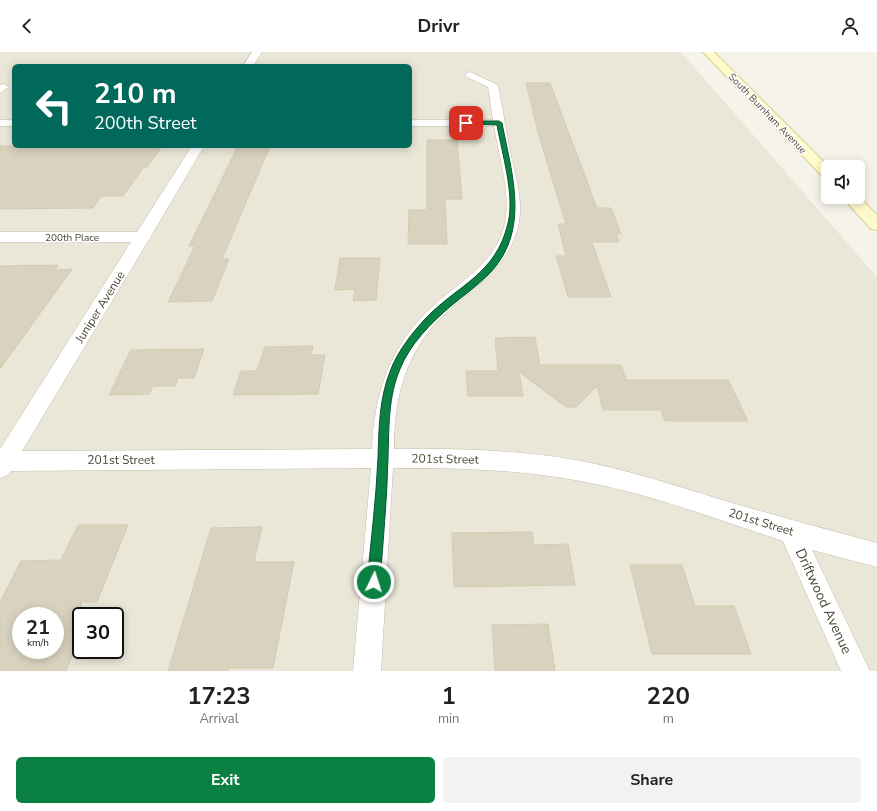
<!DOCTYPE html>
<style>
body{margin:0;font-family:"Nunito Sans",sans-serif;background:#f2f2f2;color:#202124;height:100vh;display:flex;flex-direction:column;font-size:15px;white-space:nowrap}
*{box-sizing:border-box;margin:0}
p{font-size:13px;color:#757577}
.icon{flex:none;width:22px;height:22px;fill:none;stroke:currentColor;stroke-width:2;stroke-linecap:round;stroke-linejoin:round}
.map{position:relative;height:619px;overflow:hidden}
.panel{display:flex;flex-direction:column;background:#fff;flex:1}
.panel>*{flex:none}
.top-card{position:absolute;left:12px;top:12px;width:400px;height:84px;border-radius:6px;box-shadow:0 2px 10px #0003;background:#00695c;color:#fff;overflow:hidden}
.tools{position:absolute;left:821px;top:108px;display:grid;gap:8px}
.tools a{display:grid;place-items:center;width:44px;height:44px;border-radius:6px;background:#fff;box-shadow:0 2px 10px #0003;font-size:20px}
.speed{position:absolute;left:12px;top:555px;display:flex;gap:8px;font-size:20px;font-weight:700;text-align:center}
.speed>*{display:grid;place-content:center;width:52px;height:52px;border-radius:50%;background:#fff;box-shadow:0 2px 10px #0003;line-height:1}
.speed small{font-size:10px;font-weight:400}
.speed .limit{border:2px solid #111;border-radius:6px;background:#fff;color:#111}
.pin{position:absolute;display:grid;place-items:center;width:34px;height:34px;color:#fff;margin:-17px;border-radius:8px;box-shadow:0 2px 6px #0006}
.me{position:absolute;width:44px;margin:-22px;rotate:4deg;stroke-linejoin:round;filter:drop-shadow(0 0 3px #0008)}
.turn{display:flex;align-items:center;gap:14px;height:84px;padding:0 16px;font-size:18px}
.turn .icon{width:52px;height:52px;stroke-width:2.5}
.turn b{display:block;font-size:28px;line-height:34px}
.eta{display:flex;justify-content:space-evenly;align-items:center;height:68px;text-align:center}
.eta b{font-size:24px;font-weight:700;line-height:28px}
.primary-button{display:flex;gap:8px;margin-top:auto;padding:8px 16px}
.primary-button a{flex:1;height:46px;border-radius:6px;background:#0b8043;color:#fff;font-size:16px;font-weight:700;line-height:46px;text-align:center}
.primary-button a+a{background:#f2f2f2;color:#202124}
header{display:flex;justify-content:space-between;align-items:center;height:52px;padding:0 16px;background:#fff;font-size:18px;font-weight:700}
.map>svg:first-child{display:block}
.residential{fill:#eae7d8;fill-rule:evenodd}
.building{fill:#d8d2bf;stroke:#d4cbb1;fill-rule:evenodd}
.lines{fill:none;stroke-linecap:round;stroke-linejoin:round}
.minor-casing{stroke:#c2beac;stroke-width:1}
.secondary-casing{stroke:#d8d098;stroke-width:2}
.minor{fill:#fff;fill-rule:evenodd}
.secondary{fill:#fffacb;fill-rule:evenodd}
.route{fill:#0b8043;stroke:#07532c}
.labels{text-anchor:middle;stroke-width:3;stroke-linejoin:round;paint-order:stroke}
.far-street-label{font-size:10px;fill:#4b4637;stroke:#fff}
.street-label{font-size:12px;fill:#4b4637;stroke:#fff}
.near-street-label{font-size:14px;fill:#4b4637;stroke:#fff}
</style>
<header><svg class="icon" aria-label="back" viewBox="0 0 24 24"><path d="M15 5l-7 7 7 7"/></svg>Drivr<svg class="icon" aria-label="person" viewBox="0 0 24 24"><circle cx="12" cy="8" r="4"/><path d="M4 21q1-7 8-7t8 7"/></svg></header>
<div class="map">
<svg width="877" height="619" viewBox="0 0 877 619">
<rect width="100%" height="100%" fill="#f6f4ea"/>
<path class="residential" d="M0,0H681L877,225V619H0ZM14,14H410V94H14ZM21,564H55V598H21ZM81,564H115V598H81Z"/>
<g class="building">
<path d="M526,31H550L597,156H611L621,182H616L619,190H592L611,245H568L556,204H566L558,172H566L539,84Z"/>
<path d="M427,88H457L462,147H445L447,192H408L409,158H427Z"/>
<path d="M0,94H162L147,115H144L123,144H101L93,156L0,157Z"/>
<path d="M238,94H270L222,207H229L212,249L168,250L195,194H189Z"/>
<path d="M340,206H380L376,248L353,249L355,237L335,238Z"/>
<path d="M58,213L55,218L72,217L0,317V214Z"/>
<path d="M535,285L540,313H621L626,328H728L748,369H665L661,358H603L597,334L576,355H566L519,320L523,344H468L466,319H498L495,286Z"/>
<path d="M313,294L311,303H325L318,342L233,343L241,319H257L265,295Z"/>
<path d="M204,297L194,326H178L175,334H153L149,342L109,343L131,298Z"/>
<path d="M78,473H128L97,550H81V583L66,619H0V550L21,509L61,508ZM21,564H55V598H21Z"/>
<path d="M262,475L254,510H294L273,616H228V619H168L211,476Z"/>
<path d="M532,480L534,493L568,492L575,533L454,535L452,481Z"/>
<path d="M630,513H682L695,554H734L751,602H652Z"/>
<path d="M548,572L555,619H495L492,573Z"/>
</g>
<g class="lines">
<g class="minor-casing">
<g id="minor">
<path d="M252,0H262L253,14H243Z"/>
<path d="M470,20L498,33C502,55 506,77 510,99C515,121 523,147 519,170C510,220 465,239 434,273C403,309 394,351 394,397C455,396 516,398 576,408C625,417 674,433 722,448C773,463 825,477 877,491V515L812,498L870,619H841L783,489C715,467 646,440 575,428C515,417 454,416 393,416L381,619H353L371,416L11,419L8,423L0,426V397L131,190H0V180H137L192,94H204L151,184L152,185L148,189L22,399L372,397C374,341 391,292 433,254C462,228 496,211 505,171C511,140 499,105 494,74H410V68H493L488,35L467,25L465,23L467,21Z"/>
<path d="M4,32L9,35L0,41V33Z"/>
<rect x="0" y="68" width="14" height="6"/>
</g>
</g>
<g class="secondary-casing">
<g id="secondary">
<path d="M703,0H714L829,115H828V127L823,125Z"/>
<path d="M858,144L877,163V178L871,177L842,145Z"/>
</g>
</g>
<use href="#minor" class="minor"/>
<use href="#secondary" class="secondary"/>
</g>
<path class="route" d="M466,69H499L502,71C512,123 531,180 488,223C477,234 463,244 451,254C431,271 410,292 400,317C388,345 389,376 388,406C387,448 383,489 380,530L378,535L374,536L369,535L367,530C371,489 376,448 378,406C379,376 379,346 391,317C398,299 412,281 425,267C457,233 496,223 508,171C515,143 502,102 497,73L464,72Z"/>
<g class="labels">
<g class="far-street-label">
<text transform="translate(768 61) rotate(46)" y="4">South Burnham Avenue</text>
<text x="72" y="189">200th Place</text>
</g>
<g class="street-label">
<text transform="translate(100 255) rotate(-58)" y="4">Juniper Avenue</text>
<text transform="translate(445 407) rotate(1)" y="4">201st Street</text>
<text x="121" y="412">201st Street</text>
<text transform="translate(761 470) rotate(17)" y="4">201st Street</text>
</g>
<g class="near-street-label">
<text transform="translate(824 549) rotate(65)" y="5">Driftwood Avenue</text>
</g>
</g>
</svg>
<div class="tools">
<a><svg class="icon" aria-label="sound" viewBox="0 0 24 24"><path d="M4 9h4l5-4v14l-5-4H4zM17 9q2 3 0 6"/></svg></a>
</div>
<div class="speed"><div>21<small>km/h</small></div><div class="limit">30</div></div>
<div class="pin" style="left:466px;top:71px;background:#d93025"><svg class="icon" aria-label="arrive" viewBox="0 0 24 24"><path d="M6 21V4h12l-3 4 3 4H6"/></svg></div>
<svg class="me" style="left:374px;top:530px" viewBox="-20 -20 40 40"><circle r="17" fill="#0b8043" stroke="#fff" stroke-width="3"/><path d="M0-11L8 9 0 5-8 9z" fill="#fff"/></svg>
<div class="top-card">
<div class="turn"><svg class="icon" aria-label="left" viewBox="0 0 24 24"><path d="M17 20v-9H6M10 6l-5 5 5 5"/></svg><div><b>210 m</b>200th Street</div></div>
</div>
</div>
<section class="panel">
<div class="eta">
<div><b>17:23</b><p>Arrival</p></div>
<div><b>1</b><p>min</p></div>
<div><b>220</b><p>m</p></div>
</div>
<div class="primary-button"><a>Exit</a><a>Share</a></div>
</section>
